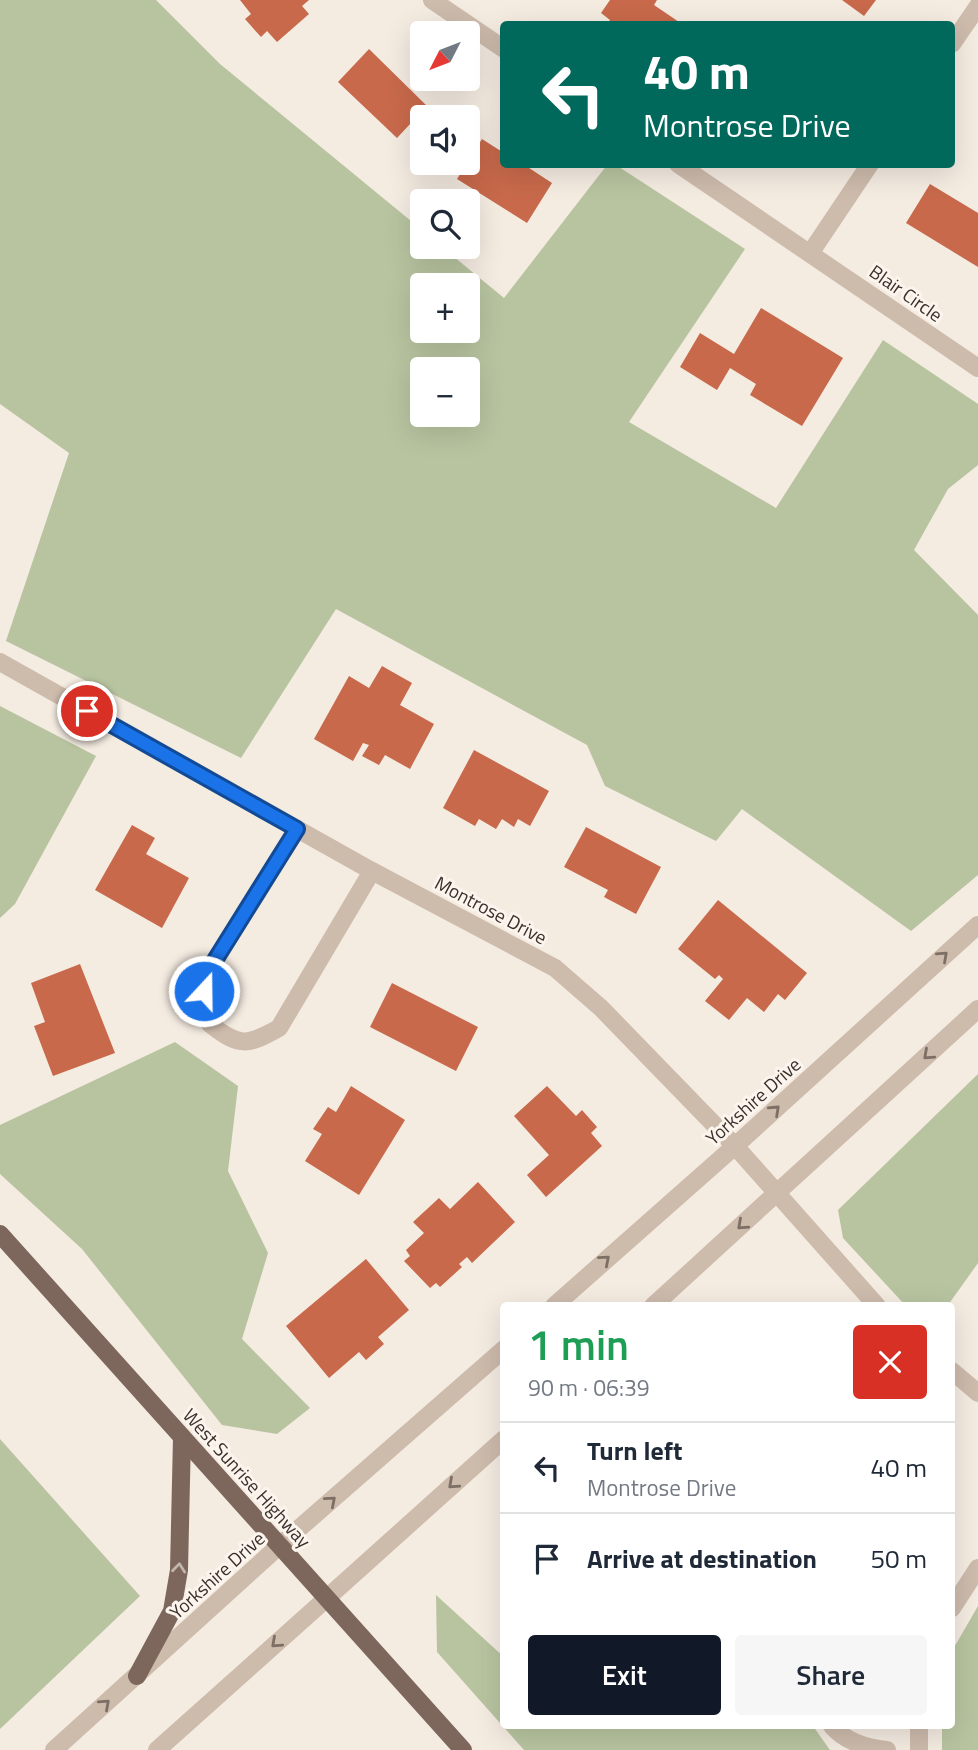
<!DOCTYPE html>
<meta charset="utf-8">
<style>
body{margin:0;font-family:"Titillium Web",sans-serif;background:#f6f6f7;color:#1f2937;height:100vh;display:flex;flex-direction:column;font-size:26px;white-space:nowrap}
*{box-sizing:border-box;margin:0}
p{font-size:23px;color:#747a83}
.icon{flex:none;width:38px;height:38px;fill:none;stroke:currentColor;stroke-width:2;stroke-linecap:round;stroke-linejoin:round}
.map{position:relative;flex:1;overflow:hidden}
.drawer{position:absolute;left:500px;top:1302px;width:455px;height:427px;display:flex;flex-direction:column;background:#fff;border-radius:7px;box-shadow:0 7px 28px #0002}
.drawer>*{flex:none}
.banner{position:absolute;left:500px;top:21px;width:455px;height:147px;border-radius:7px;box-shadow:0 7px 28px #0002;background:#00695c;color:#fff;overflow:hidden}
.needle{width:46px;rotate:228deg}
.fabs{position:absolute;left:410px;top:21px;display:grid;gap:14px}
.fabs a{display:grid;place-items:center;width:70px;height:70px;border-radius:7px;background:#fff;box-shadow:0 7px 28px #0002;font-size:35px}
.pin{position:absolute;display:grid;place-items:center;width:60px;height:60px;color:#fff;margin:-30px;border:4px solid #fff;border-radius:50%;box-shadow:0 2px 7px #0007}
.me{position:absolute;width:77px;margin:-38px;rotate:21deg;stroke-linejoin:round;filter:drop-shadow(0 0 5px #0008)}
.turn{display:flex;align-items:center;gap:24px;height:147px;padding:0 28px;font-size:32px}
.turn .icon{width:91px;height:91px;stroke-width:2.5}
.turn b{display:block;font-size:49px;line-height:60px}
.round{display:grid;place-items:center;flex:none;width:74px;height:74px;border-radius:7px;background:#f6f6f7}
.head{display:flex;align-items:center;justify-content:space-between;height:119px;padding:0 28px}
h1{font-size:42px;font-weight:600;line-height:52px;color:#1e9e55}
.primary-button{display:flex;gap:14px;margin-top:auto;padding:14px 28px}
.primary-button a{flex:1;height:80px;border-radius:7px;background:#111827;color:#fff;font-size:28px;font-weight:600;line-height:80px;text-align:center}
.primary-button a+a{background:#f6f6f7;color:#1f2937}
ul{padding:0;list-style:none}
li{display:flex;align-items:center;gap:21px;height:91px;padding:0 28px;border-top:2px solid #e0e1e3}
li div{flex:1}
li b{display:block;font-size:26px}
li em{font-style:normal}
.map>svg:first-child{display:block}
.green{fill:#b8c4a0;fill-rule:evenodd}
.building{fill:#c8694b}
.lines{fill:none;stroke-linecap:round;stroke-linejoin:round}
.minor{stroke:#cdbbac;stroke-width:18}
.tertiary{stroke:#cdbbac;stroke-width:18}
.primary{stroke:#7d675c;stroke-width:18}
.oneway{stroke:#7d6f65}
.oneway2{stroke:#c2b5ac}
.route-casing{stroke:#114b97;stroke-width:18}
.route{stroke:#1a73e8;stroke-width:12}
.labels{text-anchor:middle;stroke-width:6;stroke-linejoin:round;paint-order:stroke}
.street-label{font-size:19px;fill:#3b302b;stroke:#fbf5ee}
</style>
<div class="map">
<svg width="978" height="1750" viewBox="0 0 978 1750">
<rect width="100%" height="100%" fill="#f4ebe1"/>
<g class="green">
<path d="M0,0H156L220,64L422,230V247H442L504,298L607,165H616L745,249L629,422L776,508L883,340L978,404V465L948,489L914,550L978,615V875L911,931L742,809L716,841L605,786L587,745L336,609L241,758L6,641L69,453L0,404ZM422,285H467V331H422ZM422,369H467V415H422Z"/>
<path d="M0,706L96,756L15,904L0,918Z"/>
<path d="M175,1042L238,1086L228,1171L268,1253L242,1339L310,1408L277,1434L222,1425L82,1249L0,1174V1125Z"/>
<path d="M978,1074V1263L948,1305H905L843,1238L838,1210Z"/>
<path d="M0,1439L140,1596L0,1729Z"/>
<path d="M436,1595L504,1657V1726H813L830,1750H524L437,1652Z"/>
<path d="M978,1606V1750H942V1726H952V1651Z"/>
</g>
<g class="building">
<path d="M240,0H309L302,6L309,14L277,42L267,31L261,37L245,19L251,14Z"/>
<path d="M610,0H657L654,5L682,24H607L610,20L601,13Z"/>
<path d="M842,0H876L864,16Z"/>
<path d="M369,49L427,106L397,138L338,82Z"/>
<path d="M482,139L504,153V164H523L552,183L527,223L457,179Z"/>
<path d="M930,184L978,213V267L906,223Z"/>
<path d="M761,308L843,358L802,426L750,395L756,384L730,368L717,390L680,367L700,333L734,354Z"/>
<path d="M382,666L412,683L400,705L434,724L410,769L385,755L379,765L362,756L369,745L363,743L353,761L314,739L349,676L369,688Z"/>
<path d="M474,750L549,791L530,826L518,819L514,827L502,819L496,829L479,819L475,826L443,808Z"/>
<path d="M132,825L155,838L146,854L189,878L162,928L95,890Z"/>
<path d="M586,827L661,867L636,914L604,897L608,890L564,867Z"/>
<path d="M718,900L807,973L785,1000L778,994L764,1012L747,998L729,1020L705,1001L723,979L719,975L715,979L678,949Z"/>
<path d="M80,964L115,1053L53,1076L34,1026L45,1022L31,983Z"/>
<path d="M392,983L478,1027L456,1071L370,1027Z"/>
<path d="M351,1086L405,1120L359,1195L305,1161L322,1134L313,1129L328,1107L336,1112Z"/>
<path d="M547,1086L576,1116L582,1110L597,1127L591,1133L602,1146L546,1197L527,1175L549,1155L514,1116Z"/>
<path d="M478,1182L515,1222L472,1263L467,1257L459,1264L462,1267L440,1287L436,1283L430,1288L404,1261L410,1256L406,1250L424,1233L413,1222L439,1198L450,1209Z"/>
<path d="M366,1259L409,1310L378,1337L384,1344L366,1360L359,1352L329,1378L286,1326Z"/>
</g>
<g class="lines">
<g class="minor">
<path d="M432,0L504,49"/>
<path d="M952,44L978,6"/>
<path d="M678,164L978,368"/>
<path d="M811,252L870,164"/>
<path d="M0,662L372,871L555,968L601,1008L735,1146L877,1306"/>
<path d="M297,829L212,965L204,991L210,1024C239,1047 247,1046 279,1028L372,871"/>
<path d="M952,1371L978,1393"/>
<path d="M952,1608L978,1568"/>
<path d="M832,1726C846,1742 866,1748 887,1750"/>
<path d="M54,1750L279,1546"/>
<path d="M157,1750L327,1598"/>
<path d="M919,1750V1726"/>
</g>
<g class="tertiary">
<path d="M554,1306L735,1146L978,925"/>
<path d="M653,1306L978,1009"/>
<path d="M279,1546L504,1349"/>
<path d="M327,1598L504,1439"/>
</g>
<g class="primary">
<path d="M0,1234L463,1750"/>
<path d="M137,1676L172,1611L179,1570L182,1437"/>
</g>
</g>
<defs><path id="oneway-chevron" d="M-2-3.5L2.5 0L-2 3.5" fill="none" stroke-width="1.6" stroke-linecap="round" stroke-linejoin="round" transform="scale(1.75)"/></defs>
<g class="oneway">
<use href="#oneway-chevron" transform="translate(943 956) rotate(-42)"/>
<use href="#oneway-chevron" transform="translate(928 1055) rotate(138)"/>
<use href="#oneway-chevron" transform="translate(775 1110) rotate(-43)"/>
<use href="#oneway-chevron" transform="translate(742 1225) rotate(138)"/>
<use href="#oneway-chevron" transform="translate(605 1260) rotate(-41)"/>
<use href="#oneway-chevron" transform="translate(453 1484) rotate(138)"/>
<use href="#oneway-chevron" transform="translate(331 1501) rotate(-41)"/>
<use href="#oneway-chevron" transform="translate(276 1643) rotate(138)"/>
<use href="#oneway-chevron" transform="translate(105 1704) rotate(-42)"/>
</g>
<use class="oneway2" href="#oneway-chevron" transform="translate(179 1568) rotate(-84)"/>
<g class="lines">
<g class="route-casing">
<path id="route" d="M87,711L297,829L212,965L204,991"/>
</g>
<use href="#route" class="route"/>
</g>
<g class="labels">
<g class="street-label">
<text transform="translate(906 293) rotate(35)" y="7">Blair Circle</text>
<text transform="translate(491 910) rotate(28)" y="7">Montrose Drive</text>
<text transform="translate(753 1101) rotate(-42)" y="7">Yorkshire Drive</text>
<text transform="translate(247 1478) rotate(48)" y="7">West Sunrise Highway</text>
<text transform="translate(217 1575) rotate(-42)" y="7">Yorkshire Drive</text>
</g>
</g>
</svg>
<div class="fabs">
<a><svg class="needle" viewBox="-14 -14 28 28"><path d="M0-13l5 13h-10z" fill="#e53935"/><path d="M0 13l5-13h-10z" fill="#747a83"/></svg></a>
<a><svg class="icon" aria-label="sound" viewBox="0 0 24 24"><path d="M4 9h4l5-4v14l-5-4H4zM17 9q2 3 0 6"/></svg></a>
<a><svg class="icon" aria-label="search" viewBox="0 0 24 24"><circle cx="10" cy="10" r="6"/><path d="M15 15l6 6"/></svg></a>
<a>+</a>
<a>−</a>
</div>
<div class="pin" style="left:87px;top:711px;background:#d93025"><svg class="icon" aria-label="arrive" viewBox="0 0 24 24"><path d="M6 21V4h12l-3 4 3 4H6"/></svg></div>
<svg class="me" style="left:204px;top:991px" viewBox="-20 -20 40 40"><circle r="17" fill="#1a73e8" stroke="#fff" stroke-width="3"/><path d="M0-11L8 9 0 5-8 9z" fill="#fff"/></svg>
<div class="banner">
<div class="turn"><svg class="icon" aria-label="left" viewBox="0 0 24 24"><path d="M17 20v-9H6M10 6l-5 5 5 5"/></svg><div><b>40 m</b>Montrose Drive</div></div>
</div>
<section class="drawer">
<div class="head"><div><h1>1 min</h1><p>90 m · 06:39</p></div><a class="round" style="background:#d93025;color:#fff"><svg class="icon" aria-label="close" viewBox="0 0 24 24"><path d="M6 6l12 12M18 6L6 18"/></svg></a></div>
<ul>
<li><svg class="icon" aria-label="left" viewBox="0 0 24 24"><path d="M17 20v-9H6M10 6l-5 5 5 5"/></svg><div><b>Turn left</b><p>Montrose Drive</p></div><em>40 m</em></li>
<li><svg class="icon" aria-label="arrive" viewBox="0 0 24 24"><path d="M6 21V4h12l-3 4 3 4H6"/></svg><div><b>Arrive at destination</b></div><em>50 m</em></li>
</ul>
<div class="primary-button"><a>Exit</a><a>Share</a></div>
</section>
</div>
